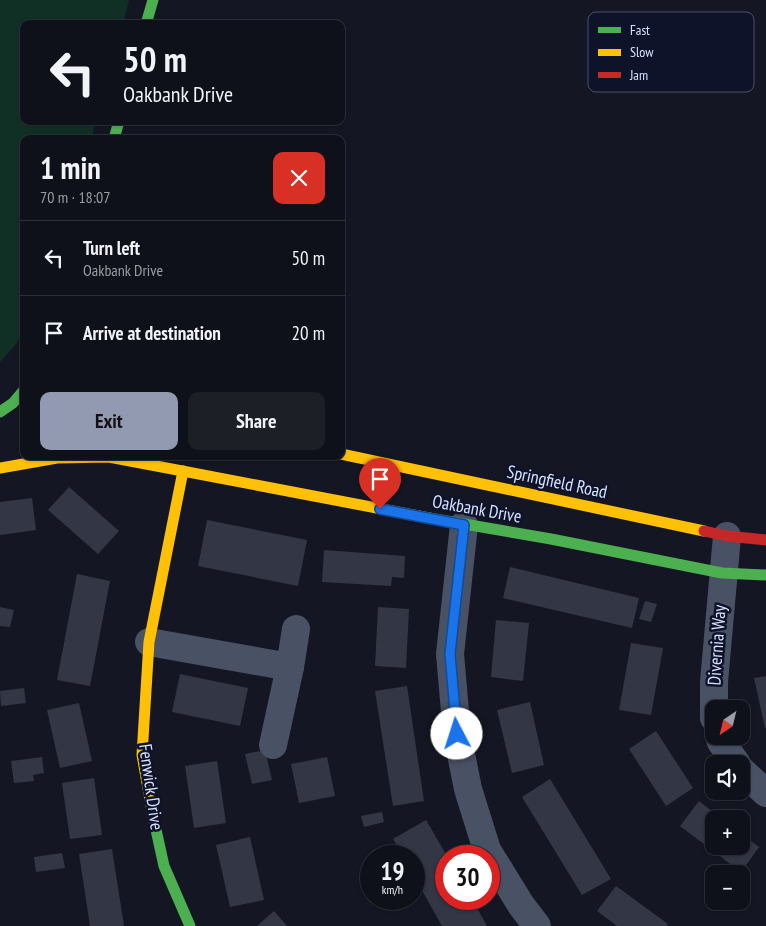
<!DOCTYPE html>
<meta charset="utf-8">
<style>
body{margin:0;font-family:"PT Sans Narrow",sans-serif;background:#1d1f27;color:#f1f3f6;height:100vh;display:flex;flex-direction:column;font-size:19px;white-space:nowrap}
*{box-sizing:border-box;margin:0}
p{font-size:16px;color:#9b9da2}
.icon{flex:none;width:28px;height:28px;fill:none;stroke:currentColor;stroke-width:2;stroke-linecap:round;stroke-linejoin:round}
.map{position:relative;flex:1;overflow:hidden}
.side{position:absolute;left:20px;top:135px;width:325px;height:325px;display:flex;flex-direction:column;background:#0f111a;border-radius:10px;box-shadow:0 1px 4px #0004,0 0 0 1px #2f3139}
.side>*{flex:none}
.banner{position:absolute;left:20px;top:20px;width:325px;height:105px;border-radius:10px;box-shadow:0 1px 4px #0004,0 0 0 1px #2f3139;background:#0f111a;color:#f1f3f6;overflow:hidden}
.needle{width:32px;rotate:215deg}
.buttons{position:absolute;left:705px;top:700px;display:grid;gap:10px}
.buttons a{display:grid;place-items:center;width:45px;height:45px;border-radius:10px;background:#0f111a;box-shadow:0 1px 4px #0004,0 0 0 1px #2f3139;font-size:25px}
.speed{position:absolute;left:360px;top:845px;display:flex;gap:10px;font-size:25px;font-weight:700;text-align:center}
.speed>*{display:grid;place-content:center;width:65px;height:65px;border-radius:50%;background:#0f111a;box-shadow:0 1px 4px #0004,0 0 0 1px #2f3139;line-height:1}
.speed small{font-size:12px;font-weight:400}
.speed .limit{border:8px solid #d22;background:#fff;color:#111}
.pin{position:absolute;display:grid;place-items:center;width:42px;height:42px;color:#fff;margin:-51px -21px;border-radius:50% 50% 50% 0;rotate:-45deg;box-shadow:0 0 5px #0007}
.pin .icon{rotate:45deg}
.me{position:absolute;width:55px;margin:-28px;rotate:355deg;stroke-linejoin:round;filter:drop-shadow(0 0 4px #0008)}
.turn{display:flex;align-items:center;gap:18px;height:105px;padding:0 20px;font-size:22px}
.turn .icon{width:65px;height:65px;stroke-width:2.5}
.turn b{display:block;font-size:35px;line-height:42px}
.round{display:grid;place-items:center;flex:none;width:52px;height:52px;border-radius:10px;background:#1d1f27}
.headline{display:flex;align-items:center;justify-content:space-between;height:85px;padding:0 20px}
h1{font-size:30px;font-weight:800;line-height:38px}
.action{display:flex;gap:10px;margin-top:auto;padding:10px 20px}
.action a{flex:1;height:58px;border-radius:10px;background:#929ab2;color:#111;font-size:20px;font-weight:800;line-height:58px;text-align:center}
.action a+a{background:#1d1f27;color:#f1f3f6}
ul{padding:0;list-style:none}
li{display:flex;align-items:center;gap:15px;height:75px;padding:0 20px;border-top:1px solid #2f3139}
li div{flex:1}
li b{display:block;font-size:19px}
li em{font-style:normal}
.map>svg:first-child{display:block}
.green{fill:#113025}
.building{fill:#323645}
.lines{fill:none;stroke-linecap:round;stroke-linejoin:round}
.street{stroke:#495164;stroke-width:28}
.fast{stroke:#4caf50;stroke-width:11}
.slow{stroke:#ffc107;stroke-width:11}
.jam{stroke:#c62828;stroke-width:11}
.route-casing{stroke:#114b97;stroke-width:12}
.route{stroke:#1a73e8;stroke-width:9}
.labels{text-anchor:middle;stroke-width:5;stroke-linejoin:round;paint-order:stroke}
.street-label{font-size:18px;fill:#d6e1ff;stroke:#0e1329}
.key{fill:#0e1329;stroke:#4a5169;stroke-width:1}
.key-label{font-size:14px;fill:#d6e1ff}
</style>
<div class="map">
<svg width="766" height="926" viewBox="0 0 766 926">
<rect width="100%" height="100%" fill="#141723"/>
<path class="green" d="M0,0H129L123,24H24V121H96L91,139H24V327L17,343L0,362Z"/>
<g class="building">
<path d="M69,487L119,531L98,554L48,510Z"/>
<path d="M32,498L36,530L0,535V502Z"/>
<path d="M207,520L307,540L298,586L198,566Z"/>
<path d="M324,550L405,556L404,578L392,577L391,586L322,582Z"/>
<path d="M510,567L639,598L632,628L503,598Z"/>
<path d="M77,574L110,581L90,686L57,680Z"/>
<path d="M645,601L657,604L651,622L639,619Z"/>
<path d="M0,607L14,610L10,627L0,626Z"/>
<path d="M378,607L409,609L406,668L375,666Z"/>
<path d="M496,620L529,623L523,681L491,677Z"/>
<path d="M631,643L663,648L651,715L619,710Z"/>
<path d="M180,674L248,688L240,726L172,712Z"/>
<path d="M766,676V728H765L754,678Z"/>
<path d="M407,686L424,801L393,806L375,691Z"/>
<path d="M24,688L26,703L1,706L0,691Z"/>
<path d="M530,702L544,765L512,773L497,710Z"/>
<path d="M79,703L92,761L60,768L47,710Z"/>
<path d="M656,731L693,788L666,806L629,749Z"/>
<path d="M265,750L272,780L252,784L245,754Z"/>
<path d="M42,757L44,773L33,775L34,781L14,783L11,761Z"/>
<path d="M327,757L335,796L299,803L291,764Z"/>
<path d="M217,761L226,823L194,828L185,766Z"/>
<path d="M94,778L102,835L70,839L62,783Z"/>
<path d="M550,779L611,879L582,895L522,797Z"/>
<path d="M699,801L722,819H714V846H741V833L759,847L741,872L680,826Z"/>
<path d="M382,812L384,822L364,827L361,816Z"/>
<path d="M426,820L447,856L446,899H472L487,926H442L414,876V856H403L393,839Z"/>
<path d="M250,837L264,900L230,907L216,845Z"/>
<path d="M112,849L124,926H90L79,854Z"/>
<path d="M62,853L65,868L36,872L34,857Z"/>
<path d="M616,886L668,924L667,926H617L597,911Z"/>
<path d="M274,911L287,926H257Z"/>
</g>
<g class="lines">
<g class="street">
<path d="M464,525L450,654L457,734L468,789L487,850L521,905L537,926"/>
<path d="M149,642L290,667L273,745"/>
<path d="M290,667L296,629"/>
<path d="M714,718V682L727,536"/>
<path d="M719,736L721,742L737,764"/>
<path d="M741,770L766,793"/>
</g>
<g class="fast">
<path d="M146,24L153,0"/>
<path d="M114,139L119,121"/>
<path d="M0,412L13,403L24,390"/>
<path d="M429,518L551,539L722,573L766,575"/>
<path d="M153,816L164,866L190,926"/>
</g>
<g class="slow">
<path d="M341,454L704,531"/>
<path d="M0,468L57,458L109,457L429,518"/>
<path d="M153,816L142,755L149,642L183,471"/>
</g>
<path class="jam" d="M704,531L727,536L766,540"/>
</g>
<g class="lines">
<g class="route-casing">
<path id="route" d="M380,509L464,525L450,654L457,734"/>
</g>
<use href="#route" class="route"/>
</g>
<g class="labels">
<g class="street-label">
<text transform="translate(557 482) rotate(12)" y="6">Springfield Road</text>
<text transform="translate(477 509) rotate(10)" y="6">Oakbank Drive</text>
<text transform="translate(717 645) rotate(-86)" y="6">Divernia Way</text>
<text transform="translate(151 787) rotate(82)" y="6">Fenwick Drive</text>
</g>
</g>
<rect x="588" y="12" width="166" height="80" rx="8" class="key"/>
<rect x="598" y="27" width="23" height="6" fill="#4caf50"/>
<rect x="598" y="49" width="23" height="7" fill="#ffc107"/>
<rect x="598" y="72" width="23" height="6" fill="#c62828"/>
<g class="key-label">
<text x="630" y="35">Fast</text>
<text x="630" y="57">Slow</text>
<text x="630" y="80">Jam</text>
</g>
</svg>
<div class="buttons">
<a><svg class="needle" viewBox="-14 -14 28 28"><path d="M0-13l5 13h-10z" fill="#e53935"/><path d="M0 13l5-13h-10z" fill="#9b9da2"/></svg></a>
<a><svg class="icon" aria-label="sound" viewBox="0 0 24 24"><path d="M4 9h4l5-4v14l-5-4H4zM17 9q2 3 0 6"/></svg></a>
<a>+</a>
<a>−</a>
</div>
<div class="speed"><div>19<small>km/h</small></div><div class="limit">30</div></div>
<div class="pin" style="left:380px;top:509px;background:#d93025"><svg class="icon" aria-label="arrive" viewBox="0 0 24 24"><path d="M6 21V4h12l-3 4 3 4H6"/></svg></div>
<svg class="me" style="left:457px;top:734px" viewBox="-20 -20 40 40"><circle r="19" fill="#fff"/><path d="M0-13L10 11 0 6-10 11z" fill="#1a73e8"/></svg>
<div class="banner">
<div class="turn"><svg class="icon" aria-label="left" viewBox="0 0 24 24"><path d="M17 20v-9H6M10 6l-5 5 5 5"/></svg><div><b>50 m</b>Oakbank Drive</div></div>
</div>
<section class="side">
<div class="headline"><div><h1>1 min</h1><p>70 m · 18:07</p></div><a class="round" style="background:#d93025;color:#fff"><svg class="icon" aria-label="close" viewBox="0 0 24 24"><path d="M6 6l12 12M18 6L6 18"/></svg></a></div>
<ul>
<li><svg class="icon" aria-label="left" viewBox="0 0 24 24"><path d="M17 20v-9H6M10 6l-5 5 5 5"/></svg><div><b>Turn left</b><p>Oakbank Drive</p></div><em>50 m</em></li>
<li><svg class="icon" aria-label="arrive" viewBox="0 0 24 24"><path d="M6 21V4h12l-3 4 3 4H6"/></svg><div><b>Arrive at destination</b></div><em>20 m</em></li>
</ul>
<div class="action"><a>Exit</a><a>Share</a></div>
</section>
</div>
